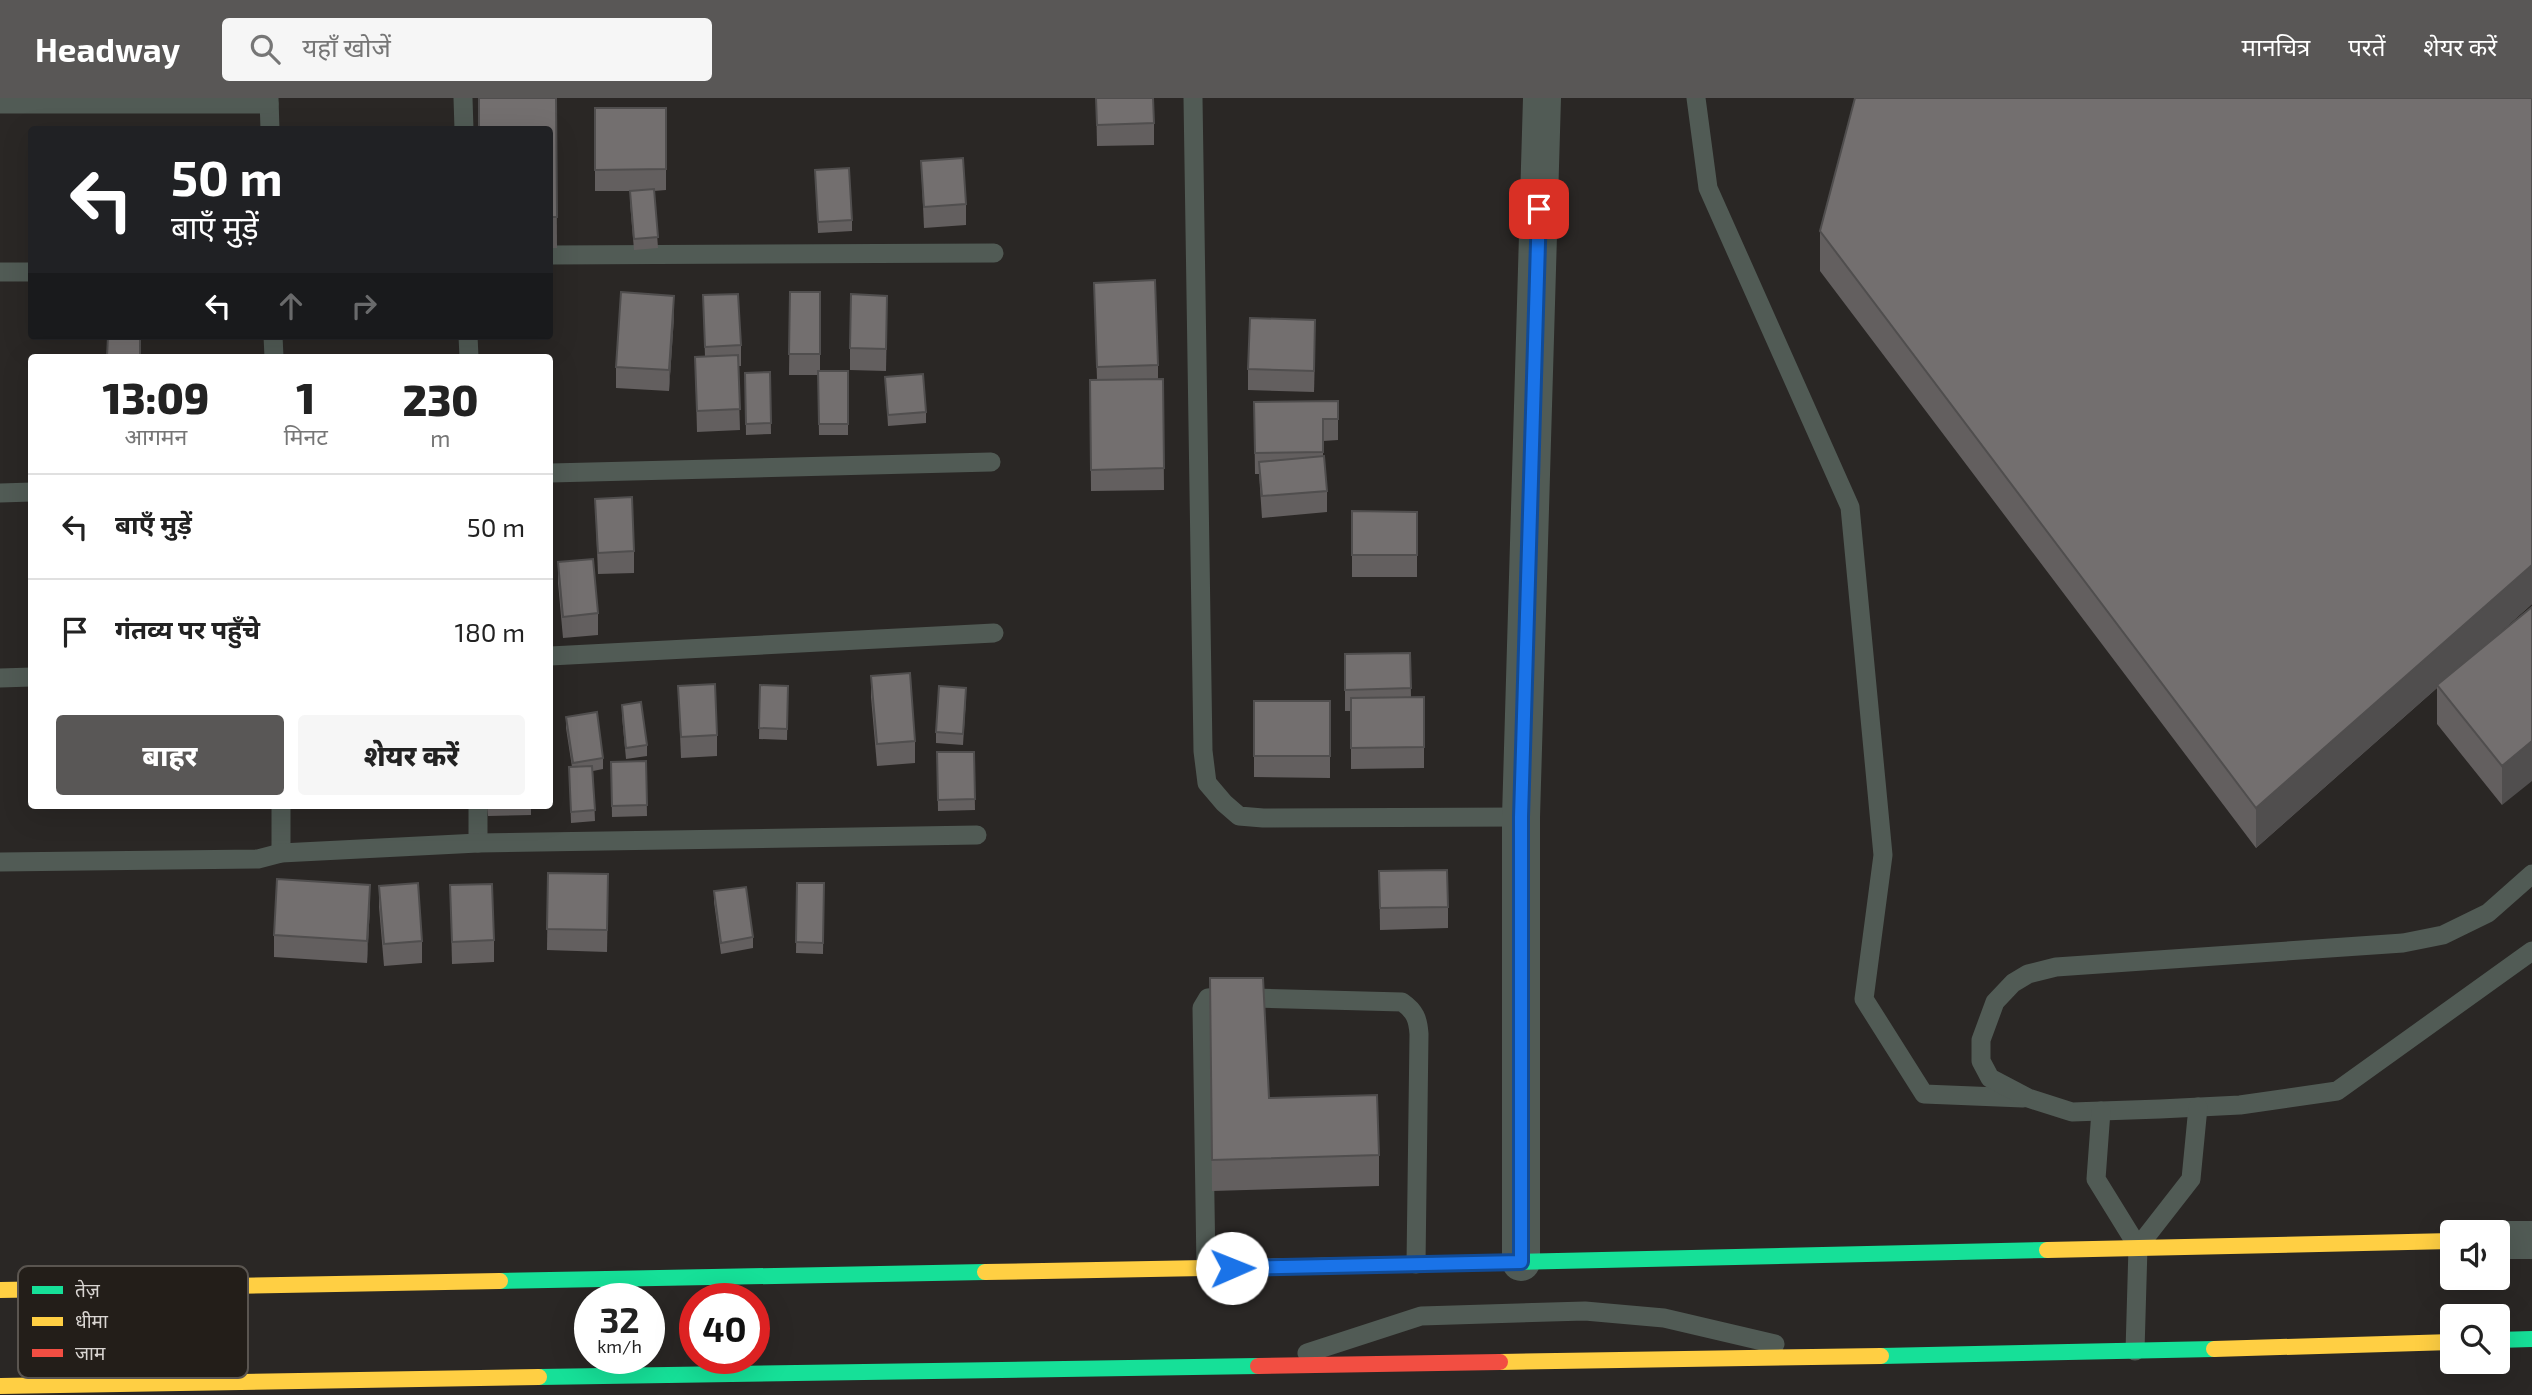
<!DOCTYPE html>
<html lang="hi">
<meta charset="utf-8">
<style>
body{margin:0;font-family:"Exo 2","Noto Sans Devanagari",sans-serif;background:#f6f6f6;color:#222;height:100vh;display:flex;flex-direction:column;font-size:26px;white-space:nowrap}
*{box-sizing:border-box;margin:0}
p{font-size:23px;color:#767676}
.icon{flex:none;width:38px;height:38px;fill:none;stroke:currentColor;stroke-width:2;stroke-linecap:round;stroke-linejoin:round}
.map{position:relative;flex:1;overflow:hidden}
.panel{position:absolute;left:28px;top:256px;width:525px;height:455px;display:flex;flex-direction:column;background:#fff;border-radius:7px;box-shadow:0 7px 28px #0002}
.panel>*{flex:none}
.hud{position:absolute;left:28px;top:28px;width:525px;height:214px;border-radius:7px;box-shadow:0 7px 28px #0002;background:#202124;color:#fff;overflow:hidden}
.buttons{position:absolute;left:2440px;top:1122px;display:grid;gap:14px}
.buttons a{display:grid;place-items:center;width:70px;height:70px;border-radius:7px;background:#fff;box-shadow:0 7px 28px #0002;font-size:35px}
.speed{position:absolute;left:574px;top:1185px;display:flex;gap:14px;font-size:35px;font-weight:700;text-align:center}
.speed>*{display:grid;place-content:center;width:91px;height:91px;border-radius:50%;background:#fff;box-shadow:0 7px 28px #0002;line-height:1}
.speed small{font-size:18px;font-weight:400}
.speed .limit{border:10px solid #d22;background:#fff;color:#111}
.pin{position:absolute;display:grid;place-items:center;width:60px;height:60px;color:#fff;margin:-30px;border-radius:14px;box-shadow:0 4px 10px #0006}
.me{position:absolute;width:77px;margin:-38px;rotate:89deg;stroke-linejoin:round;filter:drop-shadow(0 0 5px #0008)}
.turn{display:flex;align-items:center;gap:24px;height:147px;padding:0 28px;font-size:32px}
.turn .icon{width:91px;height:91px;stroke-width:2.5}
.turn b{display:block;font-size:49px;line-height:60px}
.lanes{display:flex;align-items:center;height:66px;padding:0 28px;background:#0003;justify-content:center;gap:35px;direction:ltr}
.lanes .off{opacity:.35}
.eta{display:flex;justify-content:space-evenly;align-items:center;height:119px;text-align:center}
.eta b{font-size:42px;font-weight:800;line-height:49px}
.action{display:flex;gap:14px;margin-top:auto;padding:14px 28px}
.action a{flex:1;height:80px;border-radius:7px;background:#595756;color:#fff;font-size:28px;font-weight:800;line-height:80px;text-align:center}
.action a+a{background:#f6f6f6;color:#222}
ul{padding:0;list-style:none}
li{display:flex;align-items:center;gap:21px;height:105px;padding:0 28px;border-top:2px solid #e0e0e0}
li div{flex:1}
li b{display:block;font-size:26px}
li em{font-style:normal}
header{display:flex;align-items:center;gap:42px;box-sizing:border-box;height:98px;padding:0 35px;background:#595756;color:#fff}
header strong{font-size:33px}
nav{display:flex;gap:38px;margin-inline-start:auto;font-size:24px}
.search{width:490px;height:63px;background:#f6f6f6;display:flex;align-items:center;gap:18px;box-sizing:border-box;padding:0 24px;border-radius:7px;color:#767676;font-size:26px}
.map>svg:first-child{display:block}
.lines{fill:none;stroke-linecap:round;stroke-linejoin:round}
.lane{stroke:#515b55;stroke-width:19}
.street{stroke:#515b55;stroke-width:38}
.fast{stroke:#16e098;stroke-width:16}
.slow{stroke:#ffcf43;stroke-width:16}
.jam{stroke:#f24e42;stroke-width:16}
.wall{fill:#635f5f}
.shaded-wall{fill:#504e4e}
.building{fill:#736f6f;stroke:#504e4e;stroke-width:2}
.route-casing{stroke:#114b97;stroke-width:18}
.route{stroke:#1a73e8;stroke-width:12}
.key{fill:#231e19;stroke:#5a5550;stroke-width:2}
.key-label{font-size:19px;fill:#d9d5d2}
</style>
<header>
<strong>Headway</strong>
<div class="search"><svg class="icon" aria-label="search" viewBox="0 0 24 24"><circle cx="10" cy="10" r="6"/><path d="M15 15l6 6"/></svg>यहाँ खोजें</div>
<nav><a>मानचित्र</a><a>परतें</a><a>शेयर करें</a></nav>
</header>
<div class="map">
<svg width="2532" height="1297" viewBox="0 0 2532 1297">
<rect width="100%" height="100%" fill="#2a2725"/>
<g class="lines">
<g class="lane">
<path d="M269,0L270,32"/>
<path d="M463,0L464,32"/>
<path d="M1193,0L1203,653L1207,685L1224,705L1239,718L1263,720L1521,719"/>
<path d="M1696,0L1708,90L1850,409L1883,757L1864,901L1924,996L2023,1000"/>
<path d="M0,6H269"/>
<path d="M550,157L994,155"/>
<path d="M0,174H32"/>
<path d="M273,238L274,259"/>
<path d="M468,238L469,259"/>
<path d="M550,375L991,364"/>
<path d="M0,395L32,394"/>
<path d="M550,558L994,535"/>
<path d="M0,580L32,579"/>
<path d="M281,707V755"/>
<path d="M478,707V745"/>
<path d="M0,764L258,761L281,755L478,745L977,737"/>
<path d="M2532,776L2488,815L2443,837L2403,845L2056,869L2028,876L2013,885L1995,904L1981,942V963L1990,980L2028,1000L2072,1014L2160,1011L2240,1007L2337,993L2532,853"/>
<path d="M2101,1013L2096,1081L2138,1149L2135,1253"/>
<path d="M2138,1149L2191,1081L2198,1009"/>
<path d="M1206,1170L1202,910L1208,900L1218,899L1402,904C1415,913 1418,921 1419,936L1416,1166"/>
<path d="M1307,1255L1421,1218L1585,1213L1664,1220L1775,1246"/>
</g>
<g class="street">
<path d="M2497,1142H2532"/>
<path d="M1521,1164V719L1542,0"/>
</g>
<g class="fast">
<path d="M1422,1166L2047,1152"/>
<path d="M500,1183L985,1174"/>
<path d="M2497,1242L2532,1241"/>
<path d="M1881,1258L2214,1251"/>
<path d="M539,1279L1258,1268"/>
</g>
<g class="slow">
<path d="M2047,1152L2452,1143"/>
<path d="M985,1174L1422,1166"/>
<path d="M0,1192L500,1183"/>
<path d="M2214,1251L2452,1244"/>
<path d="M1500,1264L1881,1258"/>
<path d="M0,1288L539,1279"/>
</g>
<path class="jam" d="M1258,1268L1500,1264"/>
</g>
<g class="wall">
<path d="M556,0L557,150H550V32Z"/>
<path d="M1096,0L1154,25V47L1097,48Z"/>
<path d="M2532,0V506L2488,545L2532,509L2502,707L2437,626V590L2256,750L1820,173V133Z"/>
<path d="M595,10H666V92L654,93L658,150L634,152L630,104V93H631H595Z"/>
<path d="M921,63L966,106V127L924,130Z"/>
<path d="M815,72L852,122V133L818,135Z"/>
<path d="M1094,185L1158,267V281H1163L1164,392L1091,393L1090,282H1097Z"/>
<path d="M790,194H820V273H848V337H819L818,277H789Z"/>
<path d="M703,197L741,247V268H738L740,332L697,334L695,259H705Z"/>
<path d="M674,219L669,293L616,290V269Z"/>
<path d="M887,219L886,273L850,272V250Z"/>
<path d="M1315,243L1314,294L1248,292V271Z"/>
<path d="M770,274L771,336L746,337L745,275Z"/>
<path d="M885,279L926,314V325L888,328Z"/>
<path d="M1254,304L1338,321V342L1323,343V358L1327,393V414L1262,420L1259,376H1255Z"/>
<path d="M595,401L634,453V475L598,476Z"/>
<path d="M1352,413L1417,414V479H1352Z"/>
<path d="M558,464L598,515V537L563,540L558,485Z"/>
<path d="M1410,555L1411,599H1424V670L1351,671V613H1345V556Z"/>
<path d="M871,578L915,643V665L877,668L871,599Z"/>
<path d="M760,587L788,588L787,642L759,641Z"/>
<path d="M678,588L717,637V658L681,660Z"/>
<path d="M966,601L963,647L936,645V634Z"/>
<path d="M1254,603H1330V680L1254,679Z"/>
<path d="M622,607L647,647V658L626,661L622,618Z"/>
<path d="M566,619L603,660V671L593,673L595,723L571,725L569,669H572L566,630Z"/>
<path d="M937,654H974L975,712L938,713Z"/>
<path d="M646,663L647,718L612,719L611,664Z"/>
<path d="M487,707H531V717L488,718Z"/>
<path d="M1379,773L1448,809V830L1380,832Z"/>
<path d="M548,775L608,797L607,854L547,852Z"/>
<path d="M797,785H824L823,856L796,855Z"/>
<path d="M450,787L494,842V864L452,866Z"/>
<path d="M379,788L422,843V865L384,868L379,809Z"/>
<path d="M714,793L753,839V850L721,856L714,804Z"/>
<path d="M370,808L367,865L274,859V837Z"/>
<path d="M1210,880L1269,1000L1379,1057V1088L1212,1093Z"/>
</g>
<g class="shaded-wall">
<path d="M674,198V219L669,293V272Z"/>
<path d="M1315,222V243L1314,294V273Z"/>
<path d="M2532,467V506L2439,589L2437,587V590L2256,750V710Z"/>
<path d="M2532,643V683L2502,707V668Z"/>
<path d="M370,787V808L367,865V843Z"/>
</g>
<g class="building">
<path d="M479,0H556L557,119H550V32H479Z"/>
<path d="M1096,0H1153L1154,25L1097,27Z"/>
<path d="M1855,0H2532V467L2256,710L1820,133Z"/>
<path d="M595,10H666V71L595,72Z"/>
<path d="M963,60L966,106L924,109L921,63Z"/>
<path d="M849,70L852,122L818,124L815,72Z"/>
<path d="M654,91L658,139L634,141L630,93Z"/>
<path d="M1155,182L1158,267L1097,269L1094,185Z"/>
<path d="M621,194L674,198L669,272L616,269Z"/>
<path d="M790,194H820V256H789Z"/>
<path d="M738,196L741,247L705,249L703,197Z"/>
<path d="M851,196L887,198L886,251L850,250Z"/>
<path d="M1250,220L1315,222L1314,273L1248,271Z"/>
<path d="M108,238H140V259H107Z"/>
<path d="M738,257L740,311L697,313L695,259Z"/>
<path d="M818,273H848V326H819Z"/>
<path d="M770,274L771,325L746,326L745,275Z"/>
<path d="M923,276L926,314L888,317L885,279Z"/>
<path d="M1163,281L1164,370L1091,372L1090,282Z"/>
<path d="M1338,303V321H1323V354L1255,355L1254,304Z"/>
<path d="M1324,358L1327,393L1262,398L1259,364Z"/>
<path d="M632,399L634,453L598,455L595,401Z"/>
<path d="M1352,413L1417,414V457H1352Z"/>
<path d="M593,461L598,515L563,519L558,464Z"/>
<path d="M2532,509V643L2502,668L2437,587Z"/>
<path d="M1410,555L1411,590L1345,592V556Z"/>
<path d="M910,575L915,643L877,646L871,578Z"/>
<path d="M715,586L717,637L681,639L678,588Z"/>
<path d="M760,587L788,588L787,631L759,630Z"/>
<path d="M939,588L966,590L963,636L936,634Z"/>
<path d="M1424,599V649L1351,650V600Z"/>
<rect x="1254" y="603" width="76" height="55"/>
<path d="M641,604L647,647L626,650L622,607Z"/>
<path d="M597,614L603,660L573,665L566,619Z"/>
<path d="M937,654H974L975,701L938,702Z"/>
<path d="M646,663L647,707L612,708L611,664Z"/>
<path d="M592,668L595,712L571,714L569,669Z"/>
<path d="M1447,772L1448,809L1380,810L1379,773Z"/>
<path d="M548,775L608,776L607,832L547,831Z"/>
<path d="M277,781L370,787L367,843L274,837Z"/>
<path d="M418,785L422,843L384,846L379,788Z"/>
<path d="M797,785H824L823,845L796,844Z"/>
<path d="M492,786L494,842L452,844L450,787Z"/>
<path d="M746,789L753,839L721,845L714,793Z"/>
<path d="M1210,880H1263L1269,1000L1377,997L1379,1057L1212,1062Z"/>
</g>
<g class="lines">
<g class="route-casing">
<path id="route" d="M1232,1170L1521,1164V719L1539,111"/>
</g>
<use href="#route" class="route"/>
</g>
<rect x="18" y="1168" width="230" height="112" rx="10" class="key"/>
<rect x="32" y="1188" width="31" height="8" fill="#16e098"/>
<rect x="32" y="1219" width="31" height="9" fill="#ffcf43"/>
<rect x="32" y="1251" width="31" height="8" fill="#f24e42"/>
<g class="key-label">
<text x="75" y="1199">तेज़</text>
<text x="75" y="1230">धीमा</text>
<text x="75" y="1262">जाम</text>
</g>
</svg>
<div class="buttons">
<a><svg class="icon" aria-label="sound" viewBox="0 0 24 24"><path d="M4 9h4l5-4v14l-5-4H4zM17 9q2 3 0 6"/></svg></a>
<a><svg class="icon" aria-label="search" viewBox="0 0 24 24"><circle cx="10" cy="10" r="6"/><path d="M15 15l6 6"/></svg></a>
</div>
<div class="speed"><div>32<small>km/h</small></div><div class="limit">40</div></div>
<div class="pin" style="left:1539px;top:111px;background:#d93025"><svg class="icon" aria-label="arrive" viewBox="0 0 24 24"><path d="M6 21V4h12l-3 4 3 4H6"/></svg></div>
<svg class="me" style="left:1232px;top:1170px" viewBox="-20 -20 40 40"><circle r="19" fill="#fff"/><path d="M0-13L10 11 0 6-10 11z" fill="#1a73e8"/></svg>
<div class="hud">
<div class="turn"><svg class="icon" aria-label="left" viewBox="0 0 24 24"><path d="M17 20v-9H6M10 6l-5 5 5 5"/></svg><div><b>50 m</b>बाएँ मुड़ें</div></div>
<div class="lanes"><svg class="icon" aria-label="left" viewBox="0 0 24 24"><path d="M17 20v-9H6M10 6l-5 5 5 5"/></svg><svg class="icon off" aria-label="ahead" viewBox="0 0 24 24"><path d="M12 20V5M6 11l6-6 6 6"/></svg><svg class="icon off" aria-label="right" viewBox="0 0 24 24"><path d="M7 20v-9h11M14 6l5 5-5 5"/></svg></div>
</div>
<section class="panel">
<div class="eta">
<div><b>13:09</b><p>आगमन</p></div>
<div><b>1</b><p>मिनट</p></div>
<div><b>230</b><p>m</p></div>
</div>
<ul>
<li><svg class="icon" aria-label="left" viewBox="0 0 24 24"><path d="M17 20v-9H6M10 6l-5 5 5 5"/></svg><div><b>बाएँ मुड़ें</b></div><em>50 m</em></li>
<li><svg class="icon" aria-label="arrive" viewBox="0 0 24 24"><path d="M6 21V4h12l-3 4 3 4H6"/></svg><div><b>गंतव्य पर पहुँचे</b></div><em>180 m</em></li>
</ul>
<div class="action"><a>बाहर</a><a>शेयर करें</a></div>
</section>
</div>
